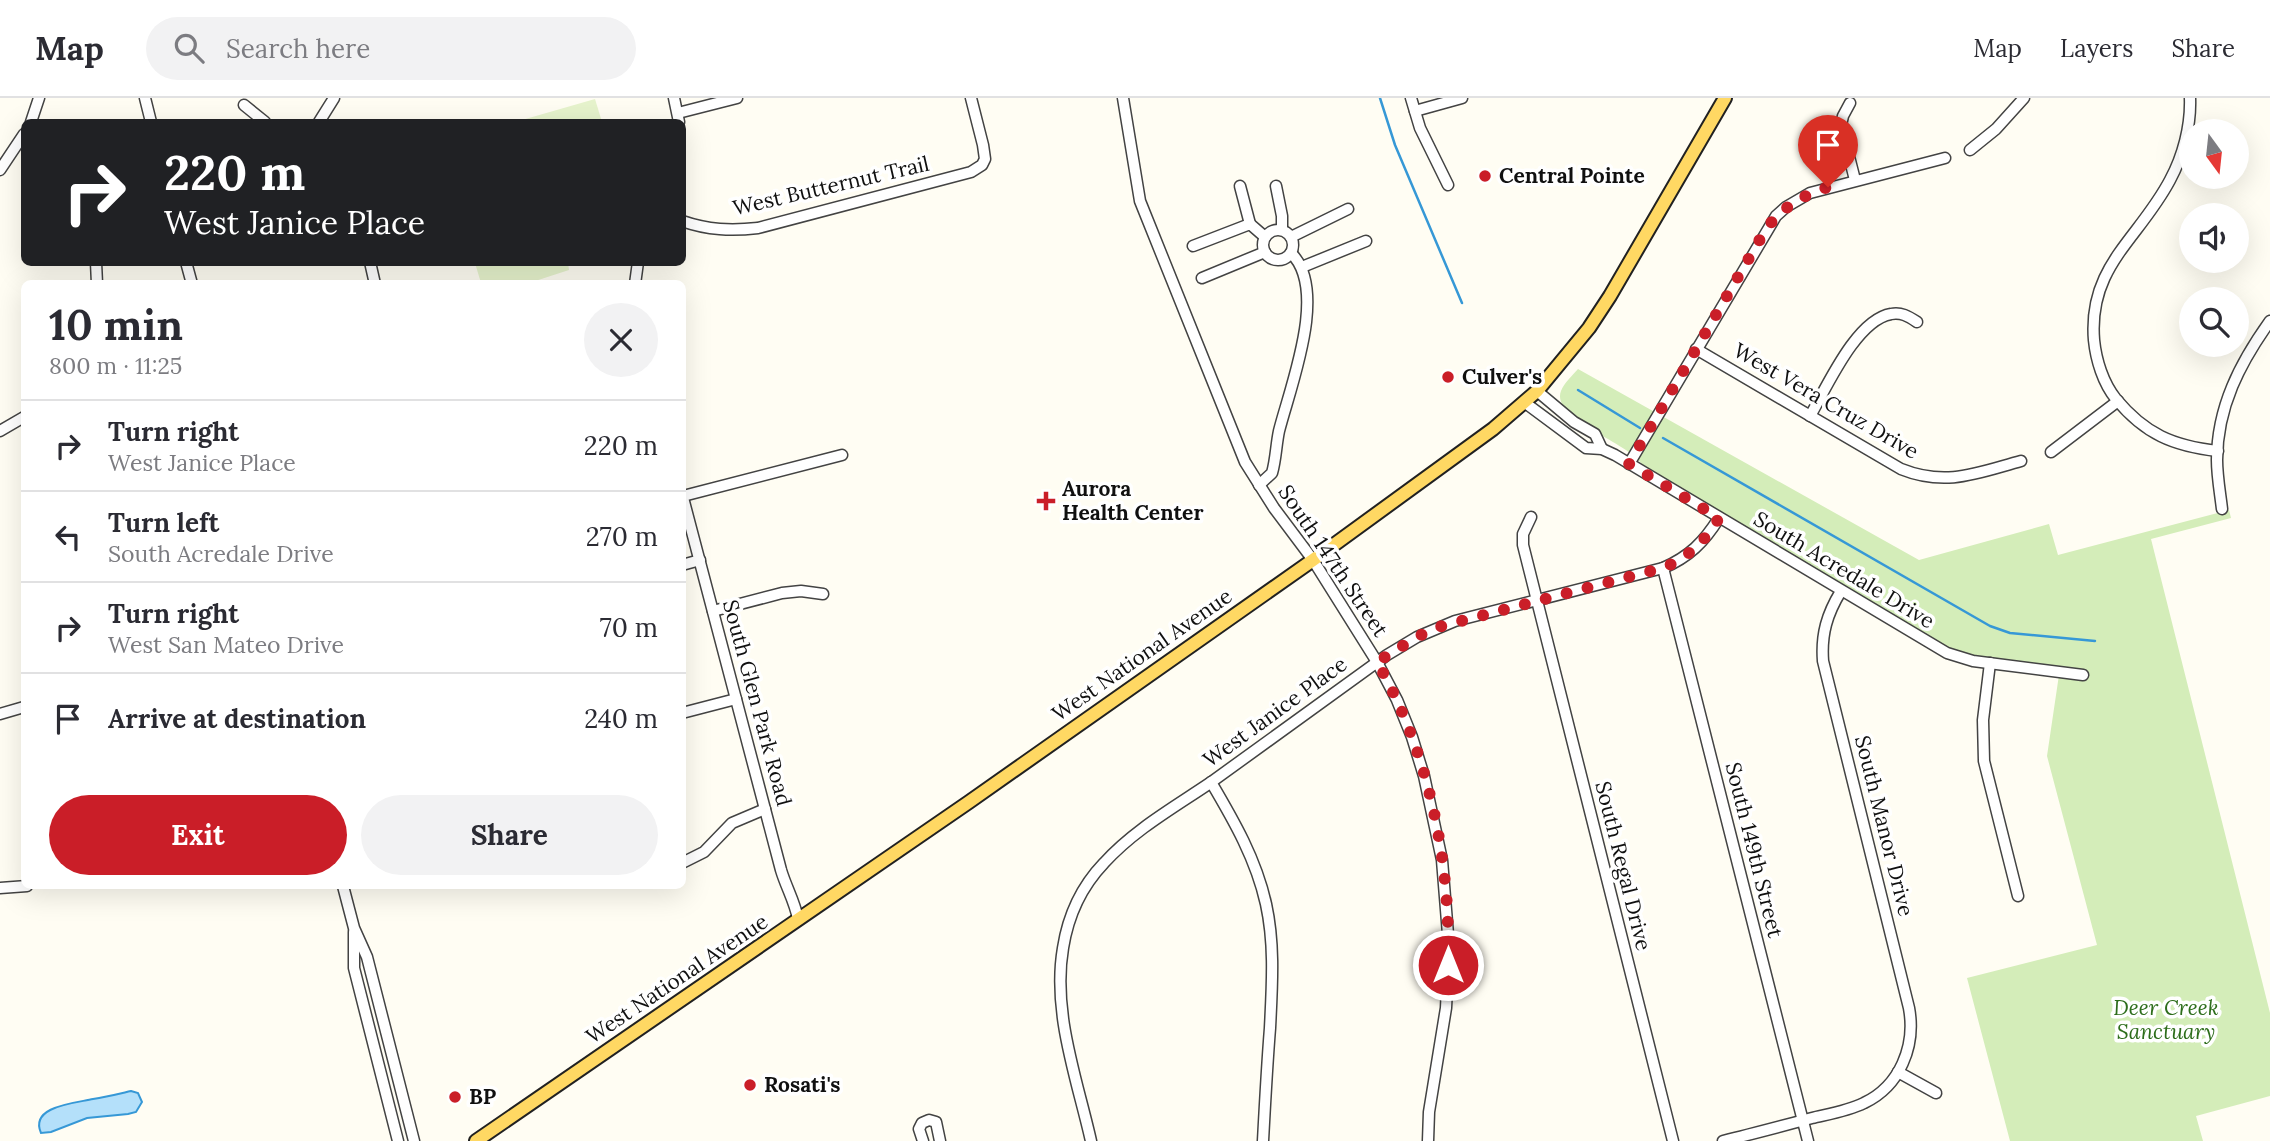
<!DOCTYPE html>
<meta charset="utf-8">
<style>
body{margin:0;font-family:Lora,serif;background:#f2f2f3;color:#2b2b33;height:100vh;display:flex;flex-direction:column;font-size:26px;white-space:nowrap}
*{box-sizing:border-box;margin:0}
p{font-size:23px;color:#7c7c81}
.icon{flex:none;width:38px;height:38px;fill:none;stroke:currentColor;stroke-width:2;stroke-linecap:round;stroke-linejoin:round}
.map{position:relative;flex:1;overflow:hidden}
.drawer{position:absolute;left:21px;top:182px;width:665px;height:609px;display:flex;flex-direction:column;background:#fff;border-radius:10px;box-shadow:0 7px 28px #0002}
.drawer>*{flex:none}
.banner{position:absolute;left:21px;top:21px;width:665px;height:147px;border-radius:10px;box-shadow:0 7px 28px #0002;background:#202124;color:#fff;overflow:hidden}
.needle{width:46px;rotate:165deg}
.fabs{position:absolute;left:2179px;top:21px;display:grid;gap:14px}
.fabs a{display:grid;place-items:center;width:70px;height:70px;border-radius:50%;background:#fff;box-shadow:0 7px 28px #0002;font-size:35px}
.pin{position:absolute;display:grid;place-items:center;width:60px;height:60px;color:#fff;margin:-72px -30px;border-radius:50% 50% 50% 0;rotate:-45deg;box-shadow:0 0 7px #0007}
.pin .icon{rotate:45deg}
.me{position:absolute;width:77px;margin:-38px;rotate:0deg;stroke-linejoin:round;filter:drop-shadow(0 0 5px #0008)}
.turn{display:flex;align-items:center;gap:24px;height:147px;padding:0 28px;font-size:32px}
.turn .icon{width:91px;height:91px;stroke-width:2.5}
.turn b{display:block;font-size:49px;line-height:60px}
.round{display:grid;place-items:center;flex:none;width:74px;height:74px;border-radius:37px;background:#f2f2f3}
.summary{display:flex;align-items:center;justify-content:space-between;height:119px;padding:0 28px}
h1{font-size:42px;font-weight:700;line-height:52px}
.button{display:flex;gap:14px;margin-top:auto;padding:14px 28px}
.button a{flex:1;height:80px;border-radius:42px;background:#ca1e28;color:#fff;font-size:28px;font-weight:700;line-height:80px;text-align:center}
.button a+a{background:#f2f2f3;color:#2b2b33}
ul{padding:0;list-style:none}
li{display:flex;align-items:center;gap:21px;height:91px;padding:0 28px;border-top:2px solid #e1e1e2}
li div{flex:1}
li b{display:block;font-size:26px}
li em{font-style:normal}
header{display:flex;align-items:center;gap:42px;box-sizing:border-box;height:98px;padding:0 35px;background:#fff;border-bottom:2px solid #e1e1e2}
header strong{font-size:33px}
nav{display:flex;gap:38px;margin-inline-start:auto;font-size:24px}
.search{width:490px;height:63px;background:#f2f2f3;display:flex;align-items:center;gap:18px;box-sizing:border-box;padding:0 24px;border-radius:38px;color:#7c7c81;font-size:26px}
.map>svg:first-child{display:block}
.green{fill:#d4edb9}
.pitch{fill:#e6f3cc}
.water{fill:#b4e0fa;stroke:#3698d6;stroke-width:2}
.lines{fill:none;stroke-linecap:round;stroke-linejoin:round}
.stream{stroke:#3698d6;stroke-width:2.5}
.minor-casing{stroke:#434343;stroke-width:13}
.major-casing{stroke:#212121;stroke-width:16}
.minor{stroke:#fff;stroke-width:10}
.major{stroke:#ffd863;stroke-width:12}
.route{stroke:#ca1e28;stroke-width:12;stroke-dasharray:0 21.6}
.poi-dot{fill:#ca1e28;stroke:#fff;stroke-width:2.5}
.labels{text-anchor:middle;stroke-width:7;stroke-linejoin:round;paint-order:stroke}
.poi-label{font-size:21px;font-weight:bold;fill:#101010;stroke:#fff;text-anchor:start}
.street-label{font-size:21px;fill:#101010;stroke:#fff}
.park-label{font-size:21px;font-style:italic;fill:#2d6d1b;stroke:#fff}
</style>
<header>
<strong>Map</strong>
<div class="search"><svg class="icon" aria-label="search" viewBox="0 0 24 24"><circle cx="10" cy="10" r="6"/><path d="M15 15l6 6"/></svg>Search here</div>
<nav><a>Map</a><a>Layers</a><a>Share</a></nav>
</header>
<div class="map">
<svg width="2270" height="1043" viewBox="0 0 2270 1043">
<rect width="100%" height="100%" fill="#fffdf3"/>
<path class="green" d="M1578,271L1919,462L2049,426L2058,457L2229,412L2231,420L2151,441L2270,915V998L2196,1018L2203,1043H2010L1967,880L2097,847L2047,658L2060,570L1974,560L1957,556L1643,368C1633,346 1550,321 1561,293C1564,285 1573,277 1578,271Z"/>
<g class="pitch">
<path d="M595,1L602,24H515Z"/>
<path d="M475,165H568L569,172L529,185H481Z"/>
</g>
<path class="water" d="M131,993L138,995L142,1004L136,1014L128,1016L87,1020L51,1034L41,1035C29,1008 76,1005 93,1001C106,999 118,996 131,993Z"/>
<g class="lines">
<g class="stream">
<path d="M1380,0L1395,47L1462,205"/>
<path d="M1578,292L1640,330"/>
<path d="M1663,340L1990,528L2010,535L2095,543"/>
</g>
<g class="minor-casing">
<g id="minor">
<path d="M145,0L151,24"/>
<path d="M674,0L679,24"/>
<path d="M1123,0L1140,103L1245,364L1274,410L1313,462L1377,564L1397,602L1412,639L1424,678L1442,762L1449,849L1446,910L1429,1014L1428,1043"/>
<path d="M1411,0L1420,30L1448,87"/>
<path d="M2190,0C2191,28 2183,58 2170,82C2139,141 2088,168 2094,242C2096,262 2103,285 2116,301C2145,336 2173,348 2218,353"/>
<path d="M1850,5L1843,18L1841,27L1855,82"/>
<path d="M244,7L265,24"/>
<path d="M1415,13L1462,0"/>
<path d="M678,15L737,0"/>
<path d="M31,24L39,0"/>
<path d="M319,24L334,0"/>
<path d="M1970,52L1996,31L2024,0"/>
<path d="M0,72L24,36"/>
<path d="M1240,88L1250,126"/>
<path d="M1276,88L1282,118V132"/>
<path d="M682,123C708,132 731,133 758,130L971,74L982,67L985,61L983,47L971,0"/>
<circle cx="1278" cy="147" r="15"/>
<path d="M1291,139L1348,111"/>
<path d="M1193,148L1250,126L1265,139"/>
<path d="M96,164L97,186"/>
<path d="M186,164L192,186"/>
<path d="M370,164L375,186"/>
<path d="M1302,169L1366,143"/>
<path d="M1202,180L1265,154"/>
<path d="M635,186L638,164"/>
<path d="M1696,251L1901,371C1946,389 1977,375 2021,363"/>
<path d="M1537,293L1574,324L1595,336L1602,351"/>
<path d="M1524,304L1586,350L1602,351L1615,357L1947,555L1973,563L2083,577"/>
<path d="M1810,318C1827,289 1856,222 1891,216C1901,214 1908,218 1917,224"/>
<path d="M0,333L24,319"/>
<path d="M2051,354L2118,303"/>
<path d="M1629,366L1776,118L1786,109L1810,95L1945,60"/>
<path d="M1259,387L1272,375C1276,361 1276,347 1279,333C1290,289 1329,192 1291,155"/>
<path d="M682,396L781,772C786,789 795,804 798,821"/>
<path d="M683,398L842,357"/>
<path d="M2222,411C2220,394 2217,378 2217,362C2217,309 2240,265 2270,223"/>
<path d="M1531,419L1523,436V447L1673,1043"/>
<path d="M682,467L700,462"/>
<path d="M1663,470L1808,1043"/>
<path d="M713,513L782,495L801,493L823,496"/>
<path d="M1990,565L1983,622L1984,663L2018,798"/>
<path d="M682,615L736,601"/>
<path d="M0,616L24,609"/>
<path d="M1211,684C1234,723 1256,761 1266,806C1275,847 1272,888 1270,930C1267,968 1265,1005 1263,1043"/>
<path d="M682,765L704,754L732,725L765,711"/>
<path d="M343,788L354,830L367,859L414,1043"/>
<path d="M0,790L27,788"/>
<path d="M354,834V870L398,1043"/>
<path d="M1898,974L1936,995"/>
<path d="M923,1043L919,1031L922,1025L929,1022L936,1024L940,1043"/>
<path d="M1091,1043C1077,981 1052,914 1063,850C1068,818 1082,788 1104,765C1134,732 1173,710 1210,685C1269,643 1328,600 1387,557L1417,539L1455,523L1663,470C1689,459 1704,444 1719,420"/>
<path d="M1723,1043C1752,1036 1782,1028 1812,1020C1829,1016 1848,1013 1864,1005C1900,988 1916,948 1909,910L1823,563C1821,536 1827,516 1841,493"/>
</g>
</g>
<g class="major-casing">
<path id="major" d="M476,1043L969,704L1313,462L1493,331L1537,293L1589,230L1610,198L1725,0"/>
</g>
<use href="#minor" class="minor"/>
<use href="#major" class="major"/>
</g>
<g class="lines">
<path class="route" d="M1448,867C1451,764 1429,654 1377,564L1417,539L1438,529L1663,470C1689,459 1704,444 1719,420L1629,366L1766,131C1783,109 1801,98 1828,89"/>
</g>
<g class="poi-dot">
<circle cx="1485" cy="78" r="7"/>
<circle cx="1448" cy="279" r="7"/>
<path d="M1042.5 392.5h7v7h7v7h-7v7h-7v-7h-7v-7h7z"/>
<circle cx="750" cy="987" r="7"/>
<circle cx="455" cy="999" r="7"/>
</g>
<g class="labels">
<g class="poi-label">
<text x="1499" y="85">Central Pointe</text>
<text x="1462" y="286">Culver's</text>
<text x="1062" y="398">Aurora<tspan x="1062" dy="24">Health Center</tspan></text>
<text x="764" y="994">Rosati's</text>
<text x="469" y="1006">BP</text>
</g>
<g class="street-label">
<text transform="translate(831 88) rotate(-13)" y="7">West Butternut Trail</text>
<text transform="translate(1826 303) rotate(30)" y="7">West Vera Cruz Drive</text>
<text transform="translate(1333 463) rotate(56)" y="7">South 147th Street</text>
<text transform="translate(1844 472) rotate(31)" y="7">South Acredale Drive</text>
<text transform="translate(1142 557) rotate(-35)" y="7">West National Avenue</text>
<text transform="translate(757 605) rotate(75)" y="7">South Glen Park Road</text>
<text transform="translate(1275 614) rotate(-36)" y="7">West Janice Place</text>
<text transform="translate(1884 728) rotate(76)" y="7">South Manor Drive</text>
<text transform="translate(1754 752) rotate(76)" y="7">South 149th Street</text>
<text transform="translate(1623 768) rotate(76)" y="7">South Regal Drive</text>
<text transform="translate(677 881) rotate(-34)" y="7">West National Avenue</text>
</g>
<g class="park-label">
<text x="2166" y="917">Deer Creek<tspan x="2166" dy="24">Sanctuary</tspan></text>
</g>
</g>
</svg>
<div class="fabs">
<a><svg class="needle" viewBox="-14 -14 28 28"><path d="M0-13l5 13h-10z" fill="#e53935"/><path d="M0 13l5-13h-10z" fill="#7c7c81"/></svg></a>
<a><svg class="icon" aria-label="sound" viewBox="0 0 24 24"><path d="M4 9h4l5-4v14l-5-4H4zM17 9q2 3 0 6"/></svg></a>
<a><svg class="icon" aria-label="search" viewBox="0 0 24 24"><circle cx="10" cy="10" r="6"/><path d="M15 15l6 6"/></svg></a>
</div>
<div class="pin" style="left:1828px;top:89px;background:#d93025"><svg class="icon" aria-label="arrive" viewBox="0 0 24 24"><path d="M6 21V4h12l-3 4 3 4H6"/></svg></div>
<svg class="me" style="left:1448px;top:867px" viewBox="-20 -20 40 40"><circle r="17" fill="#ca1e28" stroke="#fff" stroke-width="3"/><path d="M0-11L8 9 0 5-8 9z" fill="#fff"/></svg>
<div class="banner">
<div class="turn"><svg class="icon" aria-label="right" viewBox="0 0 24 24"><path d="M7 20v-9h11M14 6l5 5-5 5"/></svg><div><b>220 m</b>West Janice Place</div></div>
</div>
<section class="drawer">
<div class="summary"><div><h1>10 min</h1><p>800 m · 11:25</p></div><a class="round"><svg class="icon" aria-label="close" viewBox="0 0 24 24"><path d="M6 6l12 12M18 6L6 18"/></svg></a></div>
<ul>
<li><svg class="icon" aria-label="right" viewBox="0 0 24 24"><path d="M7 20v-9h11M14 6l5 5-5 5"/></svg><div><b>Turn right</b><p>West Janice Place</p></div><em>220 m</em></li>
<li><svg class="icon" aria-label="left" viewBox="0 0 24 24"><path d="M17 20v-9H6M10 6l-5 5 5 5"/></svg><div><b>Turn left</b><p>South Acredale Drive</p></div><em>270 m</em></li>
<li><svg class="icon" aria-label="right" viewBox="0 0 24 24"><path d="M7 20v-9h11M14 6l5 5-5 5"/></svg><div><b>Turn right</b><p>West San Mateo Drive</p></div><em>70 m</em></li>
<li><svg class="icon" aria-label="arrive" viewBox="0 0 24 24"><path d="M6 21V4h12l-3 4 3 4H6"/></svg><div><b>Arrive at destination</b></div><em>240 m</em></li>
</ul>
<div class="button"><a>Exit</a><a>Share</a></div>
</section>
</div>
